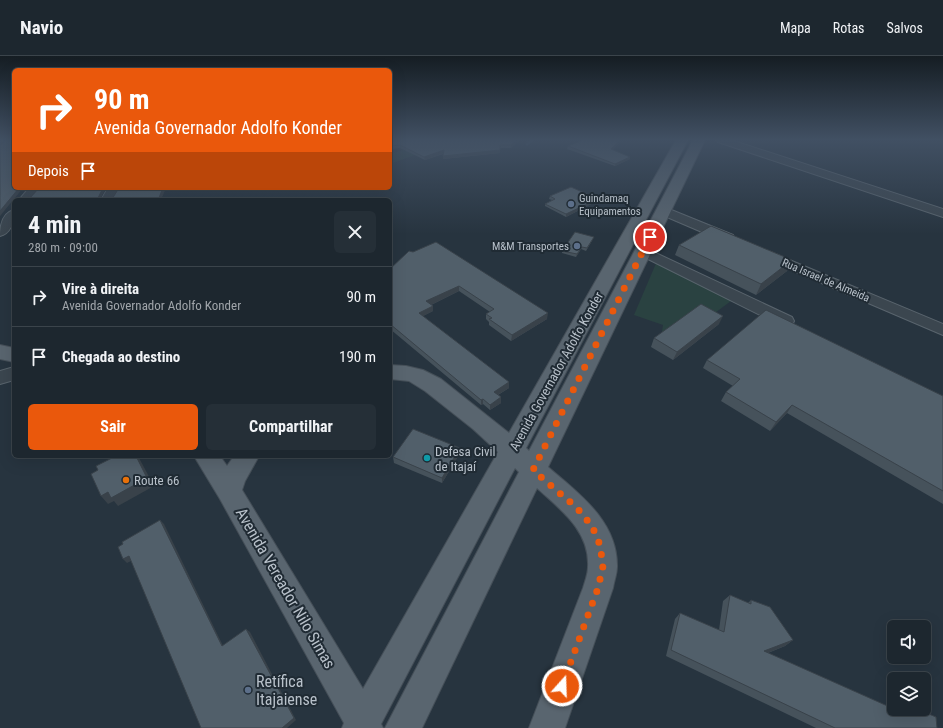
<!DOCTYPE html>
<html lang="pt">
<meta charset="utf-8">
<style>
body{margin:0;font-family:"Roboto Condensed",sans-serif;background:#252f37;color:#f1f3f6;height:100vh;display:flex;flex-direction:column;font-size:15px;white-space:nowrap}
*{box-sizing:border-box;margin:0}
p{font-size:13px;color:#a0a5aa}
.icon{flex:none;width:22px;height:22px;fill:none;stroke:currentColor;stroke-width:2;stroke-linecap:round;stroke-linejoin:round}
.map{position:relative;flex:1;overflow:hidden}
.sheet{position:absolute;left:12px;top:142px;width:380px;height:260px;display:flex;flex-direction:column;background:#1d272f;border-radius:6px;box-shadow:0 4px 16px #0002,0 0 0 1px #3b444b}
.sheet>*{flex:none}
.guide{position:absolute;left:12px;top:12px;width:380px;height:122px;border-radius:6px;box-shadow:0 4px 16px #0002,0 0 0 1px #3b444b;background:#ea580c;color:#fff;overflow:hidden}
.fabs{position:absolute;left:887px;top:564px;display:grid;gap:8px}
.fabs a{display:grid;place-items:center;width:44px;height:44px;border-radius:6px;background:#1d272f;box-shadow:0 4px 16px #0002,0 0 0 1px #3b444b;font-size:20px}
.pin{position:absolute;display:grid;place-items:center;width:34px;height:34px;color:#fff;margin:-17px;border:2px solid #fff;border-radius:50%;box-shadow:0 1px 4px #0007}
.me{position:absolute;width:44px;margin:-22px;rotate:20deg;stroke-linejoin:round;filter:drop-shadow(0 0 3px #0008)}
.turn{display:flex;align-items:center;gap:14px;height:84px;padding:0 16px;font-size:18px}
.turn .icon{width:52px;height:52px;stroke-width:2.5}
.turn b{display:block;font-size:28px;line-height:34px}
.then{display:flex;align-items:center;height:38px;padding:0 16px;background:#0003;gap:8px;font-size:15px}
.round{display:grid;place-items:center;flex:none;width:42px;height:42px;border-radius:6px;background:#252f37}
.summary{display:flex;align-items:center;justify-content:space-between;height:68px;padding:0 16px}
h1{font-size:24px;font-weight:700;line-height:30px}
.primary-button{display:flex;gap:8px;margin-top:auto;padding:8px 16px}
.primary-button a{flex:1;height:46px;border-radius:6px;background:#ea580c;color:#fff;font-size:16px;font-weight:700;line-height:46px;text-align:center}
.primary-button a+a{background:#252f37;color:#f1f3f6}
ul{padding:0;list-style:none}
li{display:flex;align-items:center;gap:12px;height:60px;padding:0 16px;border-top:1px solid #3b444b}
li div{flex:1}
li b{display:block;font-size:15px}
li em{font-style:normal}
header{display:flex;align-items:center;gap:24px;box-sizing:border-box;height:56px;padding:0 20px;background:#1d272f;border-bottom:1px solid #3b444b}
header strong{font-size:19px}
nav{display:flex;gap:22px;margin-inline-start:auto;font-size:14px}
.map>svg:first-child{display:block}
.green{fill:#2a4241}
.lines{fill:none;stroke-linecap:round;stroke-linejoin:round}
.stream{stroke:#3e5467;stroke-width:3}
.minor-casing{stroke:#59646d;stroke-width:2}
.major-casing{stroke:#454f58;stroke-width:2}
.minor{fill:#3b464f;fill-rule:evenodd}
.major{fill:#59656f;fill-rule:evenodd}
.wall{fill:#46525b}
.shaded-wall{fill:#39424a}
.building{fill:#515f6a;stroke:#39424a}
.route{stroke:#ea580c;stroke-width:7;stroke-dasharray:0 12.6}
.service-dot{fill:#5c6f8a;stroke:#202b34;stroke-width:1.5}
.culture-dot{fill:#0f9aa8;stroke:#202b34;stroke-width:1.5}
.food-dot{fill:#e8710a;stroke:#202b34;stroke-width:1.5}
.labels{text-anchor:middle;stroke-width:4;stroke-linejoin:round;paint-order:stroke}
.far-poi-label{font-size:11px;fill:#b8c1ca;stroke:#202b34;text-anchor:start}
.far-street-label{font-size:11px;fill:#b8c1ca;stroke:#202b34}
.street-label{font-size:13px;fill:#b8c1ca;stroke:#202b34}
.poi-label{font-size:13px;fill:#b8c1ca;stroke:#202b34;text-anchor:start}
.near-street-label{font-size:16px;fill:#b8c1ca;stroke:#202b34}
.near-poi-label{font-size:16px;fill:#b8c1ca;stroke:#202b34;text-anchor:start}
</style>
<header>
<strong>Navio</strong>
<nav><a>Mapa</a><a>Rotas</a><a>Salvos</a></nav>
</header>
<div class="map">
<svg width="943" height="672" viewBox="0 0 943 672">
<rect width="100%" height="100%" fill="#27343f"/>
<g class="green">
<path d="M407,93L418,98L390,108V98Z"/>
<path d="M657,205L731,245L708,262L661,283L663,269L634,259Z"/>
</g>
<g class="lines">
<path class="stream" d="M527,88L532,84"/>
<g class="minor-casing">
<g id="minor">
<path d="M0,84H8L3,89L0,90Z"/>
<path d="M716,84H731L943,153V161L718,86Z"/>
<path d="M29,132H41L31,144H19Z"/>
<path d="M108,132H120L113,144H101Z"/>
<path d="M664,151L733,179L734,182L733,185H723L660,158L658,155L660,152Z"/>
<path d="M14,154C14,165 12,177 0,180C0,170 2,157 14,154Z"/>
<path d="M643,191L792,261L794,265L792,269L786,270L780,269L638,198L636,195L638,192Z"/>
<path d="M768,195L943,268V279L763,202L761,199L763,196Z"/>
<path d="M14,311V324L0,328V315Z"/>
</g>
</g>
<g class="major-casing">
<g id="major">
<path d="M676,84H688L526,392L529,395L693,84H705L548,411C578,437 618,465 617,511C617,518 614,525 613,532L565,672H529L583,532C585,525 588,518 588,511C590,475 561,454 537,432L422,672H385L519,416L515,412L381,668L383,672H342L344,667L220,443L194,400H220L227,410L234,400H259L245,425L242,434L363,633L498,396L473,373L425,335L409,325L390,323V309L406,310L423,314L441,323L509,377Z"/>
<path d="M0,289L14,292V306L0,303Z"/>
</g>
</g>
<use href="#minor" class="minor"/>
<use href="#major" class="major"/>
</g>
<g class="wall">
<path d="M390,84H520L511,92H500V97L443,103V98L425,104L400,92L390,93Z"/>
<path d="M583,84H622L612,94L630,103L615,110L567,93L568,90Z"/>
<path d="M550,140L597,145L566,161L545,150V148L552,144L549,143Z"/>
<path d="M593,183L586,195L581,193L576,201L562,197V195Z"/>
<path d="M679,189L792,204L787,215L756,239L675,199Z"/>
<path d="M409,195L547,263L511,285L489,269V266L486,263V258L490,256L459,235L431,249L433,250V255L423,260L509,326V332L498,339L501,341V347L490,354L483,348L481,349L390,273V213Z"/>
<path d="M719,268L673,304L651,291L654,282Z"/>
<path d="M707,304L943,340V448L787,357L770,375L721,345L726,336L733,330L703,312Z"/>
<path d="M460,397L442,427L394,407L393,401Z"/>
<path d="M730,539L748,547L751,544L793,584L785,590L768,597L898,655V654L901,653H917L937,672H816L666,600L675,563L680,557L719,574L723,545Z"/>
</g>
<g class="shaded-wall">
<path d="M517,84H520L511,92V89Z"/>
<path d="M620,84H622L611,96V93Z"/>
<path d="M444,94V97L425,104L424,101Z"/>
<path d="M500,94V97L443,103V100Z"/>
<path d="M630,101V103L615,110V108Z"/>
<path d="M19,132H23L0,160V155Z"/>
<path d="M103,132H106L100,144L98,142Z"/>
<path d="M163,132H166L161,144H158Z"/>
<path d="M598,143L597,145L566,161V158Z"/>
<path d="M11,174H14V177H13Z"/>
<path d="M582,191L581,193L576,201L577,198Z"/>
<path d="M792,204L787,215L756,239L761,228Z"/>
<path d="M459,230V235L427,251L426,245Z"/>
<path d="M433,250V255L419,262V257Z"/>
<path d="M548,257L547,263L511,285L512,279Z"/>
<path d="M723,260L719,268L673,304L677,296Z"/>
<path d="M509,326V332L494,341V336Z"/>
<path d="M501,341V347L490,354V349Z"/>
<path d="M483,343V348L481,349V344Z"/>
<path d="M792,349L787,357L770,375L776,366Z"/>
<path d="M460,392V397L442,427V422Z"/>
<path d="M136,400H138L154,430L118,450L114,445L108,448L101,440Z"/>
<path d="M160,464L164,468L225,594L222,590Z"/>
<path d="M129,500L133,504L127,507L123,503Z"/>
<path d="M246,573L250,576L296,664L287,672H282Z"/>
<path d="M793,584L785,590L757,601L764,595Z"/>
</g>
<g class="building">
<path d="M6,84H14V132H19L0,155V88H2Z"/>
<path d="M390,84H517L511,89H500V94L443,100L444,94L424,101L400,89L390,90Z"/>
<path d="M583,84H620L611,93L630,101L615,108L568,90Z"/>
<path d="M571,131L598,143L566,158L545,148L555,143L550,140Z"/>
<path d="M39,132H103L98,142L112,143L119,132H163L158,144H25V143L30,142Z"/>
<path d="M14,165V174H11L13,171H11Z"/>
<path d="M711,170L792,204L761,228L679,189Z"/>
<path d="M575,176L594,181L587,192L582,191L577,198L562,195Z"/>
<path d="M436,186L548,257L512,279L489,263L492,262L486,258L494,253L459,230L426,245L433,250L419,257L509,326L494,336L501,341L490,349L483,343L481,344L390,268V213L409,195L413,196Z"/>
<path d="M701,248L723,260L677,296L654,282Z"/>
<path d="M766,254L943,340V435L792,349L776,366L726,336L740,323L707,304Z"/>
<path d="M413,373L460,392L442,422L393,401Z"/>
<path d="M116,400H136L147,422L111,442L108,436L101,440L91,418L98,414L96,410Z"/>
<path d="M160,464L222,590L246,573L294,662L282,672H201L129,500L123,503L118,491L123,488L122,486Z"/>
<path d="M730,539L751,548V544L770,551L793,584L764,595L910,660V653H917L936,661L937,672H835L671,594L680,557L724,576Z"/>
</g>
<linearGradient id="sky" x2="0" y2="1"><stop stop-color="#151d23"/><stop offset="0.47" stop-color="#415063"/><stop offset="1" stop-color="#415063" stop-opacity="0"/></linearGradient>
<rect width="943" height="178" fill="url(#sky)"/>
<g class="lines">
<path class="route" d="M562,630L598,532L603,510L600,489L592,470L577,452L533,414L650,181"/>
</g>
<g class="service-dot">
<circle cx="571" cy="148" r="4"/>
<circle cx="577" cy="190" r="4"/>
<circle cx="248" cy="634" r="4"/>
</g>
<circle class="culture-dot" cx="427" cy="402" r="4"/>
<circle class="food-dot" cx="126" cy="424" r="4"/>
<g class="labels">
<g class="far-poi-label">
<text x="579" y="146">Guindamaq<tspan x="579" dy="13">Equipamentos</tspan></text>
<text x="569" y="194" text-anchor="end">M&amp;M Transportes</text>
</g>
<g class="far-street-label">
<text transform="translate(826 224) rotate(23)" y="4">Rua Israel de Almeida</text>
</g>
<g class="street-label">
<text transform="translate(556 315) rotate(-61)" y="5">Avenida Governador Adolfo Konder</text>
</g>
<g class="poi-label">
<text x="435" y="400">Defesa Civil<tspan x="435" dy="15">de Itajaí</tspan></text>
<text x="134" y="429">Route 66</text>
</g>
<g class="near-street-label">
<text transform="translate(286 532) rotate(60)" y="6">Avenida Vereador Nilo Simas</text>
</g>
<g class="near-poi-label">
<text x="256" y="631">Retífica<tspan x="256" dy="18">Itajaiense</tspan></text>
</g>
</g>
</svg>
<div class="fabs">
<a><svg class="icon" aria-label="sound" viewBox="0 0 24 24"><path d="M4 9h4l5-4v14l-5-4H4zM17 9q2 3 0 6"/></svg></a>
<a><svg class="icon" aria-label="layers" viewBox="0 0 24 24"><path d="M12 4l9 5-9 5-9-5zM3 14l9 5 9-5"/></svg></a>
</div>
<div class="pin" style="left:650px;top:181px;background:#d93025"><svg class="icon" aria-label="arrive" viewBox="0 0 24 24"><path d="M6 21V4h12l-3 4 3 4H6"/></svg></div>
<svg class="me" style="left:562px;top:630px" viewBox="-20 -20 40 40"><circle r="17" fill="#ea580c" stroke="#fff" stroke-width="3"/><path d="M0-11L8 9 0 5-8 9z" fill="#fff"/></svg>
<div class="guide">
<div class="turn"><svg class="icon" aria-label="right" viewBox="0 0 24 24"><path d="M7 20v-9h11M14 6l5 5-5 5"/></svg><div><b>90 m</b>Avenida Governador Adolfo Konder</div></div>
<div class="then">Depois<svg class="icon" aria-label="arrive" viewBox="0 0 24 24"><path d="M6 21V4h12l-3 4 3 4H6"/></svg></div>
</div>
<section class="sheet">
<div class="summary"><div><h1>4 min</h1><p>280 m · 09:00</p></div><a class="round"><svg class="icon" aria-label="close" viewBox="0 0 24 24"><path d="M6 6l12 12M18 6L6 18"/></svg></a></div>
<ul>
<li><svg class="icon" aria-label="right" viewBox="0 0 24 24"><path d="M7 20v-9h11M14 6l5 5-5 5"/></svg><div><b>Vire à direita</b><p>Avenida Governador Adolfo Konder</p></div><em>90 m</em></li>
<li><svg class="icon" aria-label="arrive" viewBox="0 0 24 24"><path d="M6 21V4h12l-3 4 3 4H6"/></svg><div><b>Chegada ao destino</b></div><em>190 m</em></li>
</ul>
<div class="primary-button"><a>Sair</a><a>Compartilhar</a></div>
</section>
</div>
